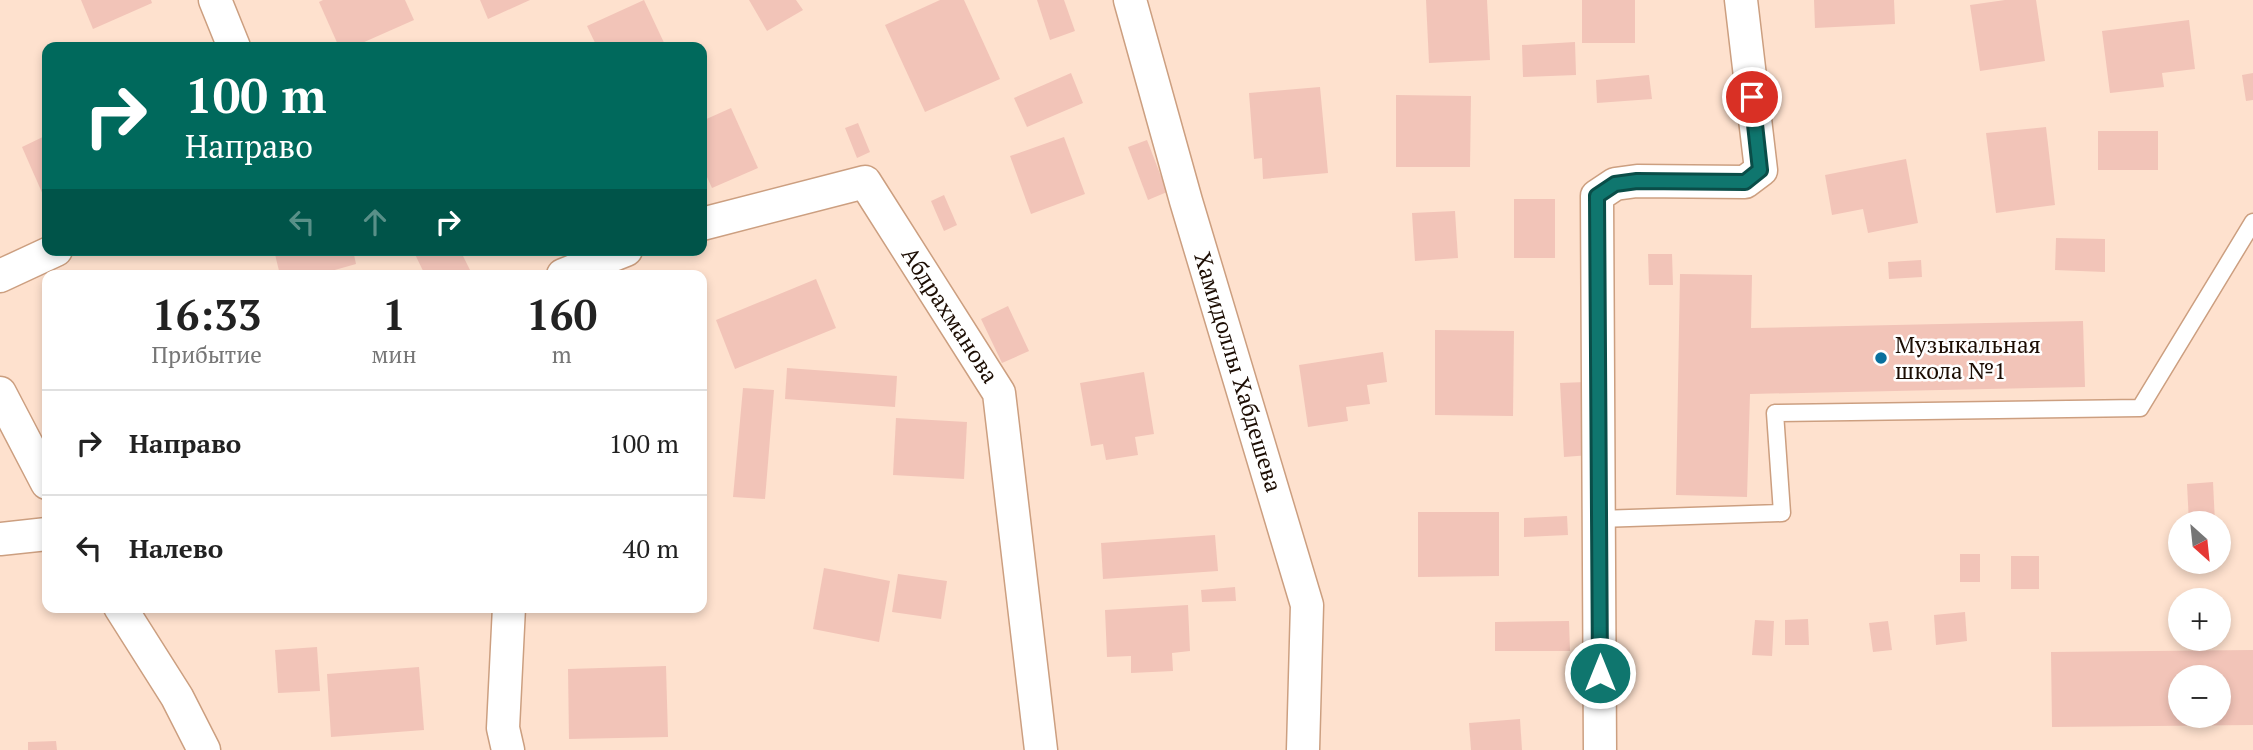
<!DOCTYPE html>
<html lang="ru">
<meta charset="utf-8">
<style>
body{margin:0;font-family:"PT Serif",serif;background:#f6f6f6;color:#222;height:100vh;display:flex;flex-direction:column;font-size:26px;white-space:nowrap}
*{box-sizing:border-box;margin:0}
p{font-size:23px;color:#767676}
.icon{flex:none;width:38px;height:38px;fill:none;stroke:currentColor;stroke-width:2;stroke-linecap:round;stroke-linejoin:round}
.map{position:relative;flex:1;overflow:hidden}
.side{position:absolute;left:42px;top:270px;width:665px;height:343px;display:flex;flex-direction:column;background:#fff;border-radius:14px;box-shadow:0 4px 10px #0003}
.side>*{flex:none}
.top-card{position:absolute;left:42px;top:42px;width:665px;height:214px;border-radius:14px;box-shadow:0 4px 10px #0003;background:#00695c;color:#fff;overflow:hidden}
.needle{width:46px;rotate:153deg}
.controls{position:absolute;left:2168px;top:511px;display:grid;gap:14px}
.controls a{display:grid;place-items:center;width:63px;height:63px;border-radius:50%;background:#fff;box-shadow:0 4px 10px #0003;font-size:35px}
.pin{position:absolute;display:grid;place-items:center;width:60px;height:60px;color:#fff;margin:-30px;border:4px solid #fff;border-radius:50%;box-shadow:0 2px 7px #0007}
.me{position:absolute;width:77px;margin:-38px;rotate:0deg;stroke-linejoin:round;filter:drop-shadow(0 0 5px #0008)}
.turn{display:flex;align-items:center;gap:24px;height:147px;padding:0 28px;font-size:32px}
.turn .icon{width:91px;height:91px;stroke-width:2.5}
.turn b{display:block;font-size:49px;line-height:60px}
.lanes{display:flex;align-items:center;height:66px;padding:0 28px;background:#0003;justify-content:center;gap:35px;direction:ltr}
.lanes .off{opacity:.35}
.eta{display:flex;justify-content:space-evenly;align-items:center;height:119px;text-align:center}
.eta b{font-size:42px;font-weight:700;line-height:49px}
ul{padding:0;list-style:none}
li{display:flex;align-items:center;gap:21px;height:105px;padding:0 28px;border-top:2px solid #e0e0e0}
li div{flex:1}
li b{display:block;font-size:26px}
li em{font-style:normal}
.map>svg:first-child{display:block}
.building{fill:#f2c4b8;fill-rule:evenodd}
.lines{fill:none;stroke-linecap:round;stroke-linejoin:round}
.service-casing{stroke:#cc9f80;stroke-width:19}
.minor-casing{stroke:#cc9f80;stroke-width:35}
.service{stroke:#fff;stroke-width:16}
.minor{stroke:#fff;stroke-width:32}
.route-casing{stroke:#0a4d48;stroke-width:18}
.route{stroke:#0f766e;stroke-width:12}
.poi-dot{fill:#09709d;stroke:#fff;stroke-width:2.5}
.labels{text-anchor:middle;stroke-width:5;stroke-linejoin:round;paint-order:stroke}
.street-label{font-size:23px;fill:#1c0d03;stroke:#fff}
.poi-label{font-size:23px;fill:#1c0d03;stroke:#fff;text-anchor:start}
</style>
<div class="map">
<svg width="2253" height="750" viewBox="0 0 2253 750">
<rect width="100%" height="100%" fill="#fee1ce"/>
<g class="building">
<path d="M81,0H151L152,3L93,29Z"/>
<path d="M323,0H405L414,20L353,47H339L319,2Z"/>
<path d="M480,0H530L488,19Z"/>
<path d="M644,0L666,47H597L587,26Z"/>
<path d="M749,0H796L803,10L767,31Z"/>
<path d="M940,0H964L1000,79L925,112L885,25Z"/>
<path d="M1037,0H1064L1075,31L1050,40Z"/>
<path d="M1426,0H1487L1490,60L1429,63Z"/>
<rect x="1582" y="0" width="53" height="43"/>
<path d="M1814,0H1894L1895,24L1815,28Z"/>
<path d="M2005,0H2036L2045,61L1980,71L1970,5Z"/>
<path d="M2189,20L2195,69L2162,73L2164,87L2110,93L2102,31Z"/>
<path d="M1575,42L1576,75L1523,77L1522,45Z"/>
<path d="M1071,73L1083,103L1027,127L1014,98Z"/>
<path d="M2253,73V100L2246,101L2242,75Z"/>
<path d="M1649,75L1652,99L1597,103L1596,80Z"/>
<path d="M1320,87L1328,173L1263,179L1262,158L1254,159L1249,93Z"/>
<path d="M1396,95L1471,96L1470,167H1396Z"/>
<path d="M731,108L758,168L712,188L702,166V121Z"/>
<path d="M858,123L870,152L857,158L845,128Z"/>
<path d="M2046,127L2055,205L1996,213L1986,133Z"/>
<rect x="2098" y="131" width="60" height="39"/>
<path d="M47,135V204L22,147Z"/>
<path d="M1064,137L1085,194L1031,214L1010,156Z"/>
<path d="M1147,140L1167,192L1148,200L1128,147Z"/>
<path d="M1906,159L1918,223L1868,233L1863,209L1832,215L1825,175Z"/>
<path d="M944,195L957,225L944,231L931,201Z"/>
<rect x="1514" y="199" width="41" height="59"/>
<path d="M1455,211L1458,258L1415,261L1412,213Z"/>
<path d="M2056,238L2105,239V272L2055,270Z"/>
<path d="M274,250H353L356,264L317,275H280Z"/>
<path d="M413,250H460L472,274L425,275Z"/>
<path d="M1648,254H1672L1673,285H1649Z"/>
<path d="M1921,260L1922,277L1889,279L1888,262Z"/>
<path d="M1680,274L1752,275L1751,328L2083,321L2085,387L1750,394L1747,497L1676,495Z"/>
<path d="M816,279L836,328L735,369L716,320Z"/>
<path d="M1008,306L1029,351L1002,363L981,319Z"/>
<path d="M1435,330L1514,331L1513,416L1435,415Z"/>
<path d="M1383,352L1387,382L1367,385L1370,404L1346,407L1348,421L1308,427L1299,365Z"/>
<path d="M787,368L897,376L895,407L785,399Z"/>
<path d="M1144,372L1154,434L1135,437L1138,455L1106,460L1103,444L1091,446L1080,383Z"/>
<path d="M1586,382L1590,455L1564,457L1560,383Z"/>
<path d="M743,388L774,390L765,499L733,497Z"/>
<path d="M702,402H704L705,466H702Z"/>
<path d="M896,418L967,422L964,479L893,475Z"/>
<path d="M2213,482L2215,523H2189L2187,484Z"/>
<path d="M1418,512H1499V576L1418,577Z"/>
<path d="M1567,516L1568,535L1524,537V518Z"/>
<path d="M1215,535L1218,571L1103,579L1101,543Z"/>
<rect x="1960" y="554" width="20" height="28"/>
<rect x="2011" y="556" width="28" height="33"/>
<path d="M824,568L890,581L879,642L813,629Z"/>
<path d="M898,574L947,581L941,619L892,612Z"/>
<path d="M1235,587L1236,601L1202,602L1201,590Z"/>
<path d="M1188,605L1190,651L1172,653L1173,671L1131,673V656L1107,657L1105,610Z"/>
<path d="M1965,612L1967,641L1936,645L1934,615Z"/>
<path d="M1808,619L1809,645H1785V620Z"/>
<path d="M1755,620L1774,621L1772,656L1752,655Z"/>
<path d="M1569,621L1570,651H1495V622Z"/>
<path d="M1888,621L1892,650L1873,652L1869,623Z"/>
<path d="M317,647L320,691L278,693L275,650Z"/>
<path d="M2253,650V725L2052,727L2051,652ZM2180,677H2219V716H2180Z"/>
<path d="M666,666L668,737L569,739L568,669Z"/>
<path d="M419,667L424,730L331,737L327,674Z"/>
<path d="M1520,719L1522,750H1471L1469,723Z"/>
<path d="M56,741L57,750H28V742Z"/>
</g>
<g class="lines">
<g class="service-casing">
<path id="service" d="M1599,519L1782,513L1775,413L2140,408L2253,222"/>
</g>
<g class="minor-casing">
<g id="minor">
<path d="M215,0L234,47"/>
<path d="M1130,0L1186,201L1307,605L1303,750"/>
<path d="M702,224L865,182L999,393L1041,750"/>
<path d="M563,275L626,250"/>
<path d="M0,276L56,250"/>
<path d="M0,393L47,483"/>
<path d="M0,539L47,534"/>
<path d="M120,607L177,697L204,750"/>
<path d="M508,750L503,728L509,607"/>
<path d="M1600,750L1597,196L1615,184L1637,181L1745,182L1761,170L1741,0"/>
</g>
</g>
<use href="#service" class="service"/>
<use href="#minor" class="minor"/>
</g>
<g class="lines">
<g class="route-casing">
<path id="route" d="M1600,673L1597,196L1615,184L1637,181L1745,182L1760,170L1752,97"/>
</g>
<use href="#route" class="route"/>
</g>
<circle class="poi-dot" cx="1881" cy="358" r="7"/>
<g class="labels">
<g class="street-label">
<text transform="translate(950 315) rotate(57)" y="8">Абдрахманова</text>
<text transform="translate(1238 372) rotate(73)" y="8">Хамидоллы Хабдешева</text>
</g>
<g class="poi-label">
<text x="1895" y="353">Музыкальная<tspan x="1895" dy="26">школа №1</tspan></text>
</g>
</g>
</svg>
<div class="controls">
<a><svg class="needle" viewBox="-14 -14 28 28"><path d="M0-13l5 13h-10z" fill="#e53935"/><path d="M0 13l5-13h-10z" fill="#767676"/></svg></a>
<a>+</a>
<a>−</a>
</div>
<div class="pin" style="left:1752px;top:97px;background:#d93025"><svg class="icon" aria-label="arrive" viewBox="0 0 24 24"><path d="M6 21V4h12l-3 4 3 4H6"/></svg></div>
<svg class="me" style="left:1600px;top:673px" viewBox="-20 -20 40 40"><circle r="17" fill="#0f766e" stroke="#fff" stroke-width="3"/><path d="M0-11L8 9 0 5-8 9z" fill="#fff"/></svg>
<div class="top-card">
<div class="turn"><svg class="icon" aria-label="right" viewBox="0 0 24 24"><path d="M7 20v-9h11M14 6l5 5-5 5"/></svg><div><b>100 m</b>Направо</div></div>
<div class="lanes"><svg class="icon off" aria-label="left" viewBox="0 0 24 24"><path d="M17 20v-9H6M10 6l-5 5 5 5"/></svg><svg class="icon off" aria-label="ahead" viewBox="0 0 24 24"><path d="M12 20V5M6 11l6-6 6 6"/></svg><svg class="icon" aria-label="right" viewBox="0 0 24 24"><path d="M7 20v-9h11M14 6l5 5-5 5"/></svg></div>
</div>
<section class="side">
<div class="eta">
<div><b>16:33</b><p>Прибытие</p></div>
<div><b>1</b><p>мин</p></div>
<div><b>160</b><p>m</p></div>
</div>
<ul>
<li><svg class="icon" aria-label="right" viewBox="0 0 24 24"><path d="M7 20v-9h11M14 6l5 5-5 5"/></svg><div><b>Направо</b></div><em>100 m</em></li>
<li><svg class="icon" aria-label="left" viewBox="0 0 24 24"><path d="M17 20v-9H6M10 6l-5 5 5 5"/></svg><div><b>Налево</b></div><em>40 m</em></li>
</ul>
</section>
</div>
